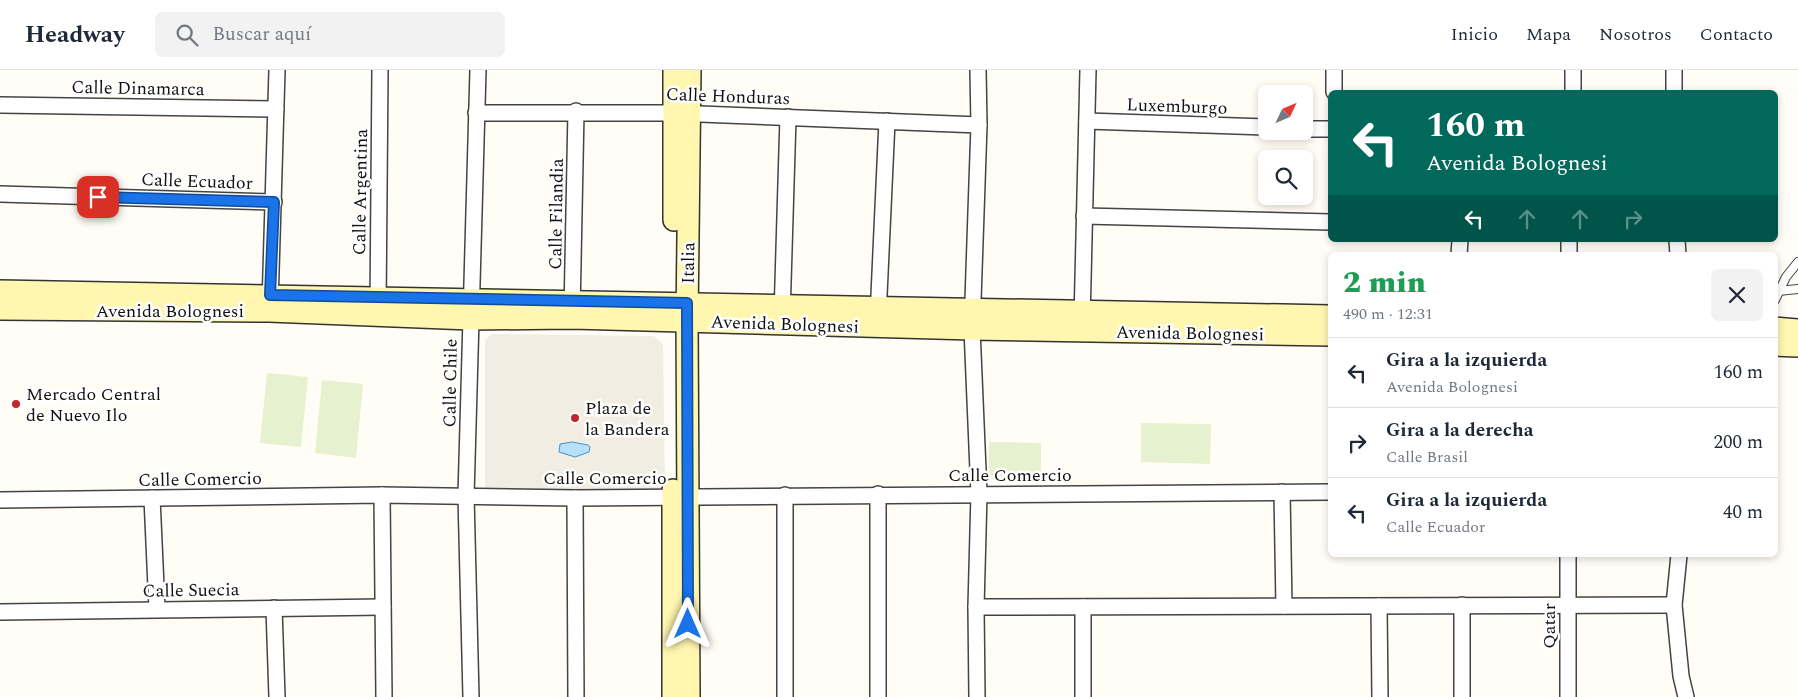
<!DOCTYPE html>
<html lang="es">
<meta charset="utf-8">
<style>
body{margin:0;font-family:Spectral,serif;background:#f2f2f3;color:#1f2937;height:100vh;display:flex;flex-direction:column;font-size:19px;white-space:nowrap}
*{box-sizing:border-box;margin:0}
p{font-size:16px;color:#747a83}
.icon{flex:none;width:28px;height:28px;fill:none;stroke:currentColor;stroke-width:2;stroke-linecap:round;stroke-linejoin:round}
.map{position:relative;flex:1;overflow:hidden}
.side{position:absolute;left:1328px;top:182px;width:450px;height:305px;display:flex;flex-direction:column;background:#fff;border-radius:8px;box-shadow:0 2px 8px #0003}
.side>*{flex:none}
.banner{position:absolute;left:1328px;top:20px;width:450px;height:152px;border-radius:8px;box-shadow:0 2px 8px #0003;background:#00695c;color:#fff;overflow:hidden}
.needle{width:32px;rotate:46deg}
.controls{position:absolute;left:1258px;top:15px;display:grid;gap:10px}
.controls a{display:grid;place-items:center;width:55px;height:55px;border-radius:8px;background:#fff;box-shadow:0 2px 8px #0003;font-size:25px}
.pin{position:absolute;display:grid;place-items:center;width:42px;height:42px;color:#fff;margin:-21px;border-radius:10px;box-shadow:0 2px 8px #0006}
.me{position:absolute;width:55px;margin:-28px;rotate:0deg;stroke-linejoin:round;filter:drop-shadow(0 0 4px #0008)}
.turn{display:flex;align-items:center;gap:18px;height:105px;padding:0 15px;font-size:22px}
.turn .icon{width:65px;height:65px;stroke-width:2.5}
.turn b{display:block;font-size:35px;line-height:42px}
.lanes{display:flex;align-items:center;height:48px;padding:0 15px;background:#0003;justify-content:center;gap:25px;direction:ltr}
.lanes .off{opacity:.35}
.round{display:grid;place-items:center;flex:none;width:52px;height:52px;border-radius:8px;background:#f2f2f3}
.head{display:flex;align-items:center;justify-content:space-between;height:85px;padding:0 15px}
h1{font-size:30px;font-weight:800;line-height:38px;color:#1e9e55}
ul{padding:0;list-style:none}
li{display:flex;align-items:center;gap:15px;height:70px;padding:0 15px;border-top:1px solid #e0e1e3}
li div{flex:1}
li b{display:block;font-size:19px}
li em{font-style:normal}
header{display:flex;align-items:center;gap:30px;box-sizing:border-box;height:70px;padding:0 25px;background:#fff;border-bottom:1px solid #e0e1e3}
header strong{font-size:24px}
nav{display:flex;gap:28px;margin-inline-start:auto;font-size:18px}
.search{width:350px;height:45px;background:#f2f2f3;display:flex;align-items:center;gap:12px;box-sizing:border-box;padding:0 18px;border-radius:8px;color:#747a83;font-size:19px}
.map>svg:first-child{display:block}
.pitch{fill:#e6f2cf}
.plaza{fill:#f1ede2}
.water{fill:#b9e0f7;stroke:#3f96cf}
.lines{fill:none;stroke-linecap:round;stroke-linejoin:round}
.lane-casing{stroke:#444;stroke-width:10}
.street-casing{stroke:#444;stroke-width:18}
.secondary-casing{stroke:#333;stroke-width:24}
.lane{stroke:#fff;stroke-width:8}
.street{stroke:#fff;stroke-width:15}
.secondary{stroke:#fff6b0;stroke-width:21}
.route-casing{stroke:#114b97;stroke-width:12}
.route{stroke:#1a73e8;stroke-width:9}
.poi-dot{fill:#c4262e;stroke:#fff;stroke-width:2}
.labels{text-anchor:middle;stroke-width:5;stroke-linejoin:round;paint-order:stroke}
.street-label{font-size:18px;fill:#111;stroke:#fff}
.poi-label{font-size:18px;fill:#111;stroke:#fff;text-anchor:start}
</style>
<header>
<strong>Headway</strong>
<div class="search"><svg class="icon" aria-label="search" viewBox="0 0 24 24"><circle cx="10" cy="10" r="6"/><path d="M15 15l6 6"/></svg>Buscar aquí</div>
<nav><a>Inicio</a><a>Mapa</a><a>Nosotros</a><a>Contacto</a></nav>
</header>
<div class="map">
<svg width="1798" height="627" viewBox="0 0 1798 627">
<rect width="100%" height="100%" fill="#fffdf5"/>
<g class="pitch">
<path d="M267,303L308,307L301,377L260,373Z"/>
<path d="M322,310L363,314L356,388L315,383Z"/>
<path d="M1141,353L1211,354L1210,394L1141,392Z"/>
<path d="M989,372L1041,373V406H989Z"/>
</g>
<path class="plaza" d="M492,264L654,266L663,274L665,422H485V270Z"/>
<path class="water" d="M572,372L588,375L590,377L589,382L575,387L559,382L560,374Z"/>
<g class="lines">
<g class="lane-casing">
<g id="lane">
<path d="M1778,221L1798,219"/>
<path d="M1775,230L1786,207L1798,192"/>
</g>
</g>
<g class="street-casing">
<g id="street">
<path d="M1674,0V22"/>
<path d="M1334,22V0"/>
<path d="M1573,22V0"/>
<path d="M0,35L276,39"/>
<path d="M476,43H674L979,55"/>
<path d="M1087,51L1266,57"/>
<path d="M1304,59H1330"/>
<path d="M0,124L274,132"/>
<path d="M1084,146L1330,152"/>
<path d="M1677,170L1678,185"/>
<path d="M1459,185L1460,170"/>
<path d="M1569,185V170"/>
<path d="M270,235L277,0"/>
<path d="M378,238L380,0"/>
<path d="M572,242L576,41"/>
<path d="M782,246L788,47"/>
<path d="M878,247L887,51"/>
<path d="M1082,251L1088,0"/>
<path d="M1282,422L1284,536"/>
<path d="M878,424V627"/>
<path d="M382,425L384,627"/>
<path d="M152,428L157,539"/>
<path d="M575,428L576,627"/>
<path d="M0,430L382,425L575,428L1330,422"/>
<path d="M1568,485V627"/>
<path d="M1679,485L1674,535L1681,606L1686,627"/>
<path d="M1379,536L1380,627"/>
<path d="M976,537L1674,535"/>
<path d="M274,538L277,627"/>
<path d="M0,542L383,537"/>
<path d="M471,627L466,426L478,0"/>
<path d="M785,627V425"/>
<path d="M977,627L976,537L979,424L972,259L979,55L978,0"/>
<path d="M1083,627V537"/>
<path d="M1462,627V535"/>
</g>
</g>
<g class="secondary-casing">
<g id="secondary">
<path d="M674,150V0"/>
<path d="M0,221L1330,246"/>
<path d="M0,239L269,241L470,249L572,248L972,259L1330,265"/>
<path d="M1775,258L1798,260"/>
<path d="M1775,275L1798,276"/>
<path d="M673,627V420"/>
<path d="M689,627L687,250L690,0"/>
</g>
</g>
<use href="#lane" class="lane"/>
<use href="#street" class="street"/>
<use href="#secondary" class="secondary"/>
</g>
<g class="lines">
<g class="route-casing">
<path id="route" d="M98,127L274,132L270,225L687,233L688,554"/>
</g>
<use href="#route" class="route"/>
</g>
<g class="poi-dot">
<circle cx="16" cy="334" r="5"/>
<circle cx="575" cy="348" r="5"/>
</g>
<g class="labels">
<g class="street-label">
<text transform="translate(138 18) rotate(1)" y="6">Calle Dinamarca</text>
<text transform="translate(728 26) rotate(2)" y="6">Calle Honduras</text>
<text transform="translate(1177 36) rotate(2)" y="6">Luxemburgo</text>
<text transform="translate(197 111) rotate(2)" y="6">Calle Ecuador</text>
<text transform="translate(360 122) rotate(-89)" y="6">Calle Argentina</text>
<text transform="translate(556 144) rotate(-89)" y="6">Calle Filandia</text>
<text transform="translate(688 193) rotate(-89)" y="6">Italia</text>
<text x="170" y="247">Avenida Bolognesi</text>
<text transform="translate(785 254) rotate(2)" y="6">Avenida Bolognesi</text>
<text transform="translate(1190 263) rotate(1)" y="6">Avenida Bolognesi</text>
<text transform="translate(450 313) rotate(-89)" y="6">Calle Chile</text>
<text x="1010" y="411">Calle Comercio</text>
<text x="605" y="414">Calle Comercio</text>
<text transform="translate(200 409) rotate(-1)" y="6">Calle Comercio</text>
<text transform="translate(191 520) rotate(-1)" y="6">Calle Suecia</text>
<text transform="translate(1549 556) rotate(-90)" y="6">Qatar</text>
</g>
<g class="poi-label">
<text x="26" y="330">Mercado Central<tspan x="26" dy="21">de Nuevo Ilo</tspan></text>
<text x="585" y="344">Plaza de<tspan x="585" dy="21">la Bandera</tspan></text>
</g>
</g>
</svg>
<div class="controls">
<a><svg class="needle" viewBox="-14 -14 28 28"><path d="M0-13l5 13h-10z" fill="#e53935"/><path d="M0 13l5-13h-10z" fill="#747a83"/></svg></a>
<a><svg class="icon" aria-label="search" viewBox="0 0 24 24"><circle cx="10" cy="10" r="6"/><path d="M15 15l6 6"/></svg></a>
</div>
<div class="pin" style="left:98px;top:127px;background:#d93025"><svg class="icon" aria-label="arrive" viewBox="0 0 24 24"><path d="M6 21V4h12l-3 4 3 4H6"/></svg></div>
<svg class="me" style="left:688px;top:554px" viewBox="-20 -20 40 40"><path d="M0-17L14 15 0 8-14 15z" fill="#1a73e8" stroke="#fff" stroke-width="4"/></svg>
<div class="banner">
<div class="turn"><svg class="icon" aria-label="left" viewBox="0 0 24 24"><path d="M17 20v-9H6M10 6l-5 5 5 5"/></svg><div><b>160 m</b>Avenida Bolognesi</div></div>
<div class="lanes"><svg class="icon" aria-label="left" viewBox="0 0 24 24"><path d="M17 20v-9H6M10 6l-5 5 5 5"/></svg><svg class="icon off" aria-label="ahead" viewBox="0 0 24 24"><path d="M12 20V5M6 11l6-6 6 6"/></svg><svg class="icon off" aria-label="ahead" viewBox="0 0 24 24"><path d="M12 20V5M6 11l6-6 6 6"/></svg><svg class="icon off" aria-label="right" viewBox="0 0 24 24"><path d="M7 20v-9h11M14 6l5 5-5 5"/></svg></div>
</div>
<section class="side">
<div class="head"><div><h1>2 min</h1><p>490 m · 12:31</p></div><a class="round"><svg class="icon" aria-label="close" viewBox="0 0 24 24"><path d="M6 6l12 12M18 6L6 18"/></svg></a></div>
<ul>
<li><svg class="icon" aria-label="left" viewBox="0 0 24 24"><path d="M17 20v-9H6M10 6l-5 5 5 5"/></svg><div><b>Gira a la izquierda</b><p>Avenida Bolognesi</p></div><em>160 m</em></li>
<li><svg class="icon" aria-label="right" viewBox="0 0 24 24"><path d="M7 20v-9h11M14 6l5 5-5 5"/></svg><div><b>Gira a la derecha</b><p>Calle Brasil</p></div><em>200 m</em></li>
<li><svg class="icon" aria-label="left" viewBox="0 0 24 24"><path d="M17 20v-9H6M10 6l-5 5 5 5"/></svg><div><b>Gira a la izquierda</b><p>Calle Ecuador</p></div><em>40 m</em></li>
</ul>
</section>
</div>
